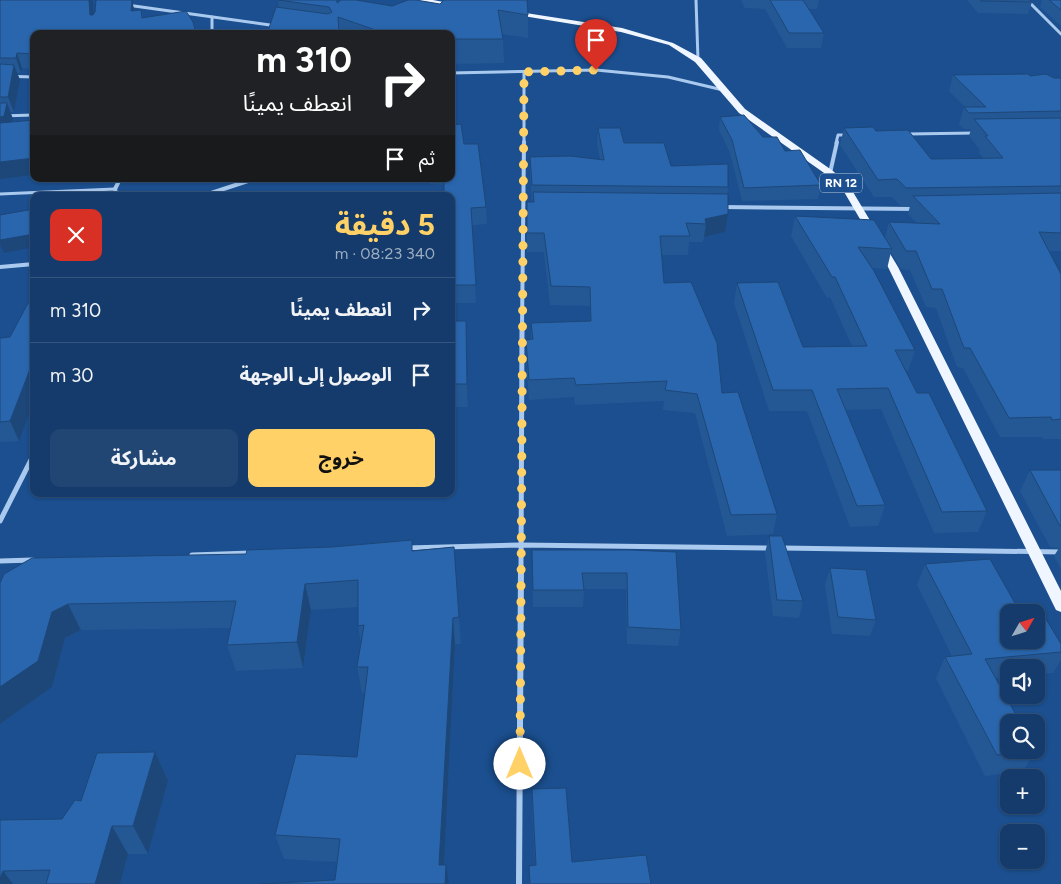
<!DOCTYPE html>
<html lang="ar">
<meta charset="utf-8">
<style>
body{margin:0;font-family:Figtree,"Noto Sans Arabic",sans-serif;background:#214673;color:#f1f3f6;direction:rtl;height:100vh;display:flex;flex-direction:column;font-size:19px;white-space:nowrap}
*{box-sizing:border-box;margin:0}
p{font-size:16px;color:#9dadc1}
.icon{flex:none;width:28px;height:28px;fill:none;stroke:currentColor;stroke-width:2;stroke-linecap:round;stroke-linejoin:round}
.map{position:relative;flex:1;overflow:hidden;direction:ltr}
.details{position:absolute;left:30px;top:192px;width:425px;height:305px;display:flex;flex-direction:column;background:#143b6b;border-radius:10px;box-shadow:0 1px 4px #0004,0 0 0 1px #33557e;direction:rtl}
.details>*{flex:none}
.guide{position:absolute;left:30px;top:30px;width:425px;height:152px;border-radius:10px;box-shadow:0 1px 4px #0004,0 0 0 1px #33557e;direction:rtl;background:#202124;color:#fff;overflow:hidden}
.needle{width:32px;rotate:51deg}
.tools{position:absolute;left:1000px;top:604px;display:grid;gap:10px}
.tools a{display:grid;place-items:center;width:45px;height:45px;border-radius:10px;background:#143b6b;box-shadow:0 1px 4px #0004,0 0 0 1px #33557e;font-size:25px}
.pin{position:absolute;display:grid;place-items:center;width:42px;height:42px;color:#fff;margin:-51px -21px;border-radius:50% 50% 50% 0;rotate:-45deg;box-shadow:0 0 5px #0007}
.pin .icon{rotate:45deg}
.me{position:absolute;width:55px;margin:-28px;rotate:0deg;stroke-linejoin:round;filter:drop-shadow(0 0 4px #0008)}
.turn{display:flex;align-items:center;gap:18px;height:105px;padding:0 20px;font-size:22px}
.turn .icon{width:65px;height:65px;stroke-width:2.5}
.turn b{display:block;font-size:35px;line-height:42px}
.then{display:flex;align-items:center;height:48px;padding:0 20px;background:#0003;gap:10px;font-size:19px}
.round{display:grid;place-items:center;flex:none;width:52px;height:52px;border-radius:10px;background:#214673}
.head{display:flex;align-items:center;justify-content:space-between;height:85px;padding:0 20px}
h1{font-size:30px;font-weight:700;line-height:38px;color:#ffd166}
.button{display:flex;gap:10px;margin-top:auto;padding:10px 20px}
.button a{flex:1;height:58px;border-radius:10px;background:#ffd166;color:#111;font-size:20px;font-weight:700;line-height:58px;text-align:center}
.button a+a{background:#214673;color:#f1f3f6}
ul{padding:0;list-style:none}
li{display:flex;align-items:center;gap:15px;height:65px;padding:0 20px;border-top:1px solid #33557e}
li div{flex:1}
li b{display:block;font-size:19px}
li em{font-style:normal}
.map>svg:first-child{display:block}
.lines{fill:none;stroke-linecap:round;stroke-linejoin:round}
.lane{stroke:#a9c9ee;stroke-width:3}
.street-far3{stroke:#a9c9ee;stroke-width:3}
.street-far2{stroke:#a9c9ee;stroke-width:4}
.street-far1{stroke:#a9c9ee;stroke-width:5}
.street{stroke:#a9c9ee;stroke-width:6}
.primary{fill:#f0f6ff;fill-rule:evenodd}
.wall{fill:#245895}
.shaded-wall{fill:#1d4779}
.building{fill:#2a66ad;stroke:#1d4779;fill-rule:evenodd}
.route{stroke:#ffd166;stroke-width:9;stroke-dasharray:0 16.2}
.labels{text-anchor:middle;stroke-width:5;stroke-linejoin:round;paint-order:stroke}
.shield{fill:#1b4f8f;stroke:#bbcadd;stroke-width:1}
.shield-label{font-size:12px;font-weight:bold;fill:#fff}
</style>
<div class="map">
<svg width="1061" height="884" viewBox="0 0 1061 884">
<rect width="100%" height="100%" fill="#1b4f8f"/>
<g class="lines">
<path class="lane" d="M0,194L115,189"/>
<g class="street-far3">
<path d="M696,0L698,60"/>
<path d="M1027,0L1061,34"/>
<path d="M127,5L277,26"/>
<path d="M212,17V34"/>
<path d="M451,73L596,70L668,77L723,90"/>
<path d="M0,76L34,77"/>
<path d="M0,116L34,115"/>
<path d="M907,134L976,133"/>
<path d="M524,143V72"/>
<path d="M836,143L838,135H848"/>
</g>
<g class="street-far2">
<path d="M830,173L837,142"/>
<path d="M117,196L115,189L120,179"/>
<path d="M202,196L254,179"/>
<path d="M722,207L916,209"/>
<path d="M0,267L34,264"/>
<path d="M522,328L524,142"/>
</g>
<g class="street-far1">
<path d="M0,521L34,454"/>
<path d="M407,548L521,545L771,548"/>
<path d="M782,548L1061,552"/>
<path d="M192,555L251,553"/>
<path d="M0,561L33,560"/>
<path d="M521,570L522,327"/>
</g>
<path class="street" d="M519,884L521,568"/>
<g class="primary">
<path d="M416,0H433L459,5L456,7Z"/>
<path d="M513,11L622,28L673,43L701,58L745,109L833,171L850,187L898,267L1061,591V612L1056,610L1054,606L888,267L843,190L827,175L739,113L695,62L669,45L621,32L511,14V12Z"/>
</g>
</g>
<g class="wall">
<path d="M0,0H92L93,15L141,10L143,17L34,34V69L22,68L21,73H17L20,80L14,112H10L13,119L12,122L34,120V175L0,179Z"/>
<path d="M278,0L392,6L440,4L444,0L528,15V38L502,34L503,39L504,63L451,64V34H267L279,7Z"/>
<path d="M741,0H819L817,9H808L824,33L821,48H787L765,9L745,8Z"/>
<path d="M967,0H1030L1032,2L1028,14L978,13Z"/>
<path d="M1042,0H1061V26L1040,7Z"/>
<path d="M953,75L1030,76L1061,78V251H1049L1061,274V439H1043L1042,437H1000L963,368L957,367L936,308L926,307L910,270L901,269L891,252L887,269L872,268L915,350L908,371H905L917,393L987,511L978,532L934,533L881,409L845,410L885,505L878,526L850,527L807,411H769L734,303L737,283L803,347L852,346L830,297L827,298L791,236L795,216L885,237L889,222L917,223L908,214L910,206H901L892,197H874L840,145L844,128L876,131L931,159H984L979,153L980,150L969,136L971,129H964L959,124L964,107H965L949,91Z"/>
<path d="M720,117L763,137L785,151L821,185L818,199L742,201L730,153L719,130Z"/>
<path d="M598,128L624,143L671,166L728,187L725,232L704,237L703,242H689L688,255H662L664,283L722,393L777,514L773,534L727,536L695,413L663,410L664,401L575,405L574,397L529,400L526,359V340L531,339V323L590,321V306L550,305L544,252H527V202H532L530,174V157L600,159L597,144Z"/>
<path d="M464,144L486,207L487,224L472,225L476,303H451V196L444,185L430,184V179H451Z"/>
<path d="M451,321L467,344L468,407H451Z"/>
<path d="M0,338L19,441L0,442Z"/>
<path d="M1030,470H1061V569L1054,556L1059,548L1050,547L1020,491Z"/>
<path d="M769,536L803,601L799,618L773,616L765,553Z"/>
<path d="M454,547L461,644H455L444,865L335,880L337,862L284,859L275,835L357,757L365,693H362L357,667L361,644L358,626V607L311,610L303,668L236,671L227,645L231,628L81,630L65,638L52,687L0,724V583Z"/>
<path d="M532,550H630L681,630L678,646L627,644L626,589H584L583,607H533Z"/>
<path d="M925,564L1016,605L1061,644V660L1053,673L1036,674V668H1009V677L995,678L1036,751L1023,771L985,776L936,678L945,657L952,656L917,585Z"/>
<path d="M830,568L876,620L870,636L832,634L825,585Z"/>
<path d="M155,752L168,781L148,854H128L120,884H0V820L62,819L81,801Z"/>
<path d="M532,789L572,862L651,884H529V866L535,865L532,811Z"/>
</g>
<g class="shaded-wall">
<path d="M89,0H92L93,3L94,29L90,15Z"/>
<path d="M132,0L135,13L131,11Z"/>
<path d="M17,53L22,68L21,73L16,58Z"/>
<path d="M14,65L20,80L14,112L8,97Z"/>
<path d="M7,103L13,119L10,132L0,134V117Z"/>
<path d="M34,158V175L0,179V162Z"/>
<path d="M728,214L725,232L704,237L706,224L705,219Z"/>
<path d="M34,234V247L4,253L0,244V240Z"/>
<path d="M466,321L467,344L468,407L467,384Z"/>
<path d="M34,359V400L19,441L10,421Z"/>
<path d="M305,584L311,610L303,668L297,642Z"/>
<path d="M68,604L81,630L65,638L52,687L0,724V687L52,612Z"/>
<path d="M453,618L455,644L443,884L439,865Z"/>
<path d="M155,752L168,781L148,854L133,826Z"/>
<path d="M112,826L128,854L120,884H95Z"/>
<path d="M446,865L449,884H445Z"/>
<path d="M3,871L13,884H0V879Z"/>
</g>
<g class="building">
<path d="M0,0H89L90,15H93L95,12L96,0H132L131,11L141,10L142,18L186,11L193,22L196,34H34V54L17,53L16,58H0Z"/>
<path d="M278,0H337V3L341,0H356L392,6L408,0H416L440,4L444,0H527L528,15L498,10L503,39H451V34H387L338,17L339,33L267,34L276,7L328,14L332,12L329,7Z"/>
<path d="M770,0H803L824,33H789Z"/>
<path d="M980,0H1030L1032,2L981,1Z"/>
<path d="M1049,0H1061V10Z"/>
<path d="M0,64L14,65L8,97H0Z"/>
<path d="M1028,74L1030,76L1046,74L1054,78H1061V111L969,113L964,107H986L953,75Z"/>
<path d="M0,103H7L4,116L0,117Z"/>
<path d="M744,115L763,137H777L785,151L800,150L821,185L744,188L732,140L720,117Z"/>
<path d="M1061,118V186L906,188L897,179L878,180L844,128L873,127L876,131L908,130L931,159L1003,158L985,136H988L974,119Z"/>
<path d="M34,120V158L0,162V123Z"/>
<path d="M461,124L464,144H478L486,207L471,208L476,285H451V196H444V179H451V125Z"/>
<path d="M598,128H620L624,143H664L671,166L728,164V187L532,185L530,157L570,156L604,160Z"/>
<path d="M533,192L728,194V214L705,219L706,224L686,223L690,236H660L664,283L691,282L717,343L722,393L738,392L777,514L731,515L697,394L665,390L667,381L576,385L574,378L529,380L526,340L533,339L531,323L591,321L590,287L551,286L544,233H527V202H534Z"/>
<path d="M1061,193V233L1039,232L1061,274V419L1052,420L1051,417L1009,418L970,348H964L942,289H932L916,251H906L889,222L940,224L913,196Z"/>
<path d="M34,209V234L0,240V215Z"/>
<path d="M795,216L874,220L892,249L858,247L874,271L915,350H895L917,393H929L987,511L942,512L888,388L837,389L885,505L857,506L812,390H773L737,283L778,282L803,347L867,346L835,277H832Z"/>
<path d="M34,292V359L10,421L0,422V338L10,337Z"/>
<path d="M451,321H466L467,384H451Z"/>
<path d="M1030,470H1061V526H1060Z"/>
<path d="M769,536H782L803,601L777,600Z"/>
<path d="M412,540V551L454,547L459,617L453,618L439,865H446L445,884H259L335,880L340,839L275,835L296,754L357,757L368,667H357L364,625L358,626V580L305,584L297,642L227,645L236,601L68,604L52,612L38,661L0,687V583L4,574L32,558L246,554L247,550L332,547Z"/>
<path d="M532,550H630L676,552L681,630L628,627L627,573H582L584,590H533Z"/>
<path d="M990,559L1016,605L1037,604L1061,644V652L985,659L1020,722H1009V750H1035L1036,751L997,755L945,657L972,654L925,564ZM1009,612H1036V640H1009Z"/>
<path d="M830,568L866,570L876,620L838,617Z"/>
<path d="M155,752L133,826H112L95,884H46L50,870L3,871L0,879V820L62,819L75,800L81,801L97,753Z"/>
<path d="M566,788L572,862L646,855L651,884H530L529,866L536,865L532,789Z"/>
</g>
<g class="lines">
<path class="route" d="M520,764L524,72L596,70"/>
</g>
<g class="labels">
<rect class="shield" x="820" y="173.5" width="42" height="19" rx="4"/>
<g class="shield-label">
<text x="841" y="187">RN 12</text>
</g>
</g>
</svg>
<div class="tools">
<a><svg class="needle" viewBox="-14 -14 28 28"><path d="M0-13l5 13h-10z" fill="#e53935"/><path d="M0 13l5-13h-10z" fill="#9dadc1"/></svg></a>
<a><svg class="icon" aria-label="sound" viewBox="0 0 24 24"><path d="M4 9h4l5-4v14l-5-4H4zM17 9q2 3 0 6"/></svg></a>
<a><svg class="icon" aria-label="search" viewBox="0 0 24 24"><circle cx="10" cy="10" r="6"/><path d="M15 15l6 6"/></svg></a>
<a>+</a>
<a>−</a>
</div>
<div class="pin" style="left:596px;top:70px;background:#d93025"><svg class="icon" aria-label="arrive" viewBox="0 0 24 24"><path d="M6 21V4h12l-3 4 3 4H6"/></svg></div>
<svg class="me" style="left:520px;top:764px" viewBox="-20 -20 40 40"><circle r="19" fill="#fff"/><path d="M0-13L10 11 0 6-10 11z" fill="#ffd166"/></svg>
<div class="guide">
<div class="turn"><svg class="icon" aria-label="right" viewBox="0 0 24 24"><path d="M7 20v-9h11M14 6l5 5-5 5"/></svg><div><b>310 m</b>انعطف يمينًا</div></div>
<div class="then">ثم<svg class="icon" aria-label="arrive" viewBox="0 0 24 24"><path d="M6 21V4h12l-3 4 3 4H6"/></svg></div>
</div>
<section class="details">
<div class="head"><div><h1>5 دقيقة</h1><p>340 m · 08:23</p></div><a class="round" style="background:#d93025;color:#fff"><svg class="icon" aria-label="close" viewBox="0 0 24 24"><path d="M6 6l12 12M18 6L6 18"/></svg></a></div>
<ul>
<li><svg class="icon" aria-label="right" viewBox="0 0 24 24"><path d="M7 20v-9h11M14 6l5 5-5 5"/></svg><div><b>انعطف يمينًا</b></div><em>310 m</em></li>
<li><svg class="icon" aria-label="arrive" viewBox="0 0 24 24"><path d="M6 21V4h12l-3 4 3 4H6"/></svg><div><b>الوصول إلى الوجهة</b></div><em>30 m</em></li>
</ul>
<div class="button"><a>خروج</a><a>مشاركة</a></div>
</section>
</div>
